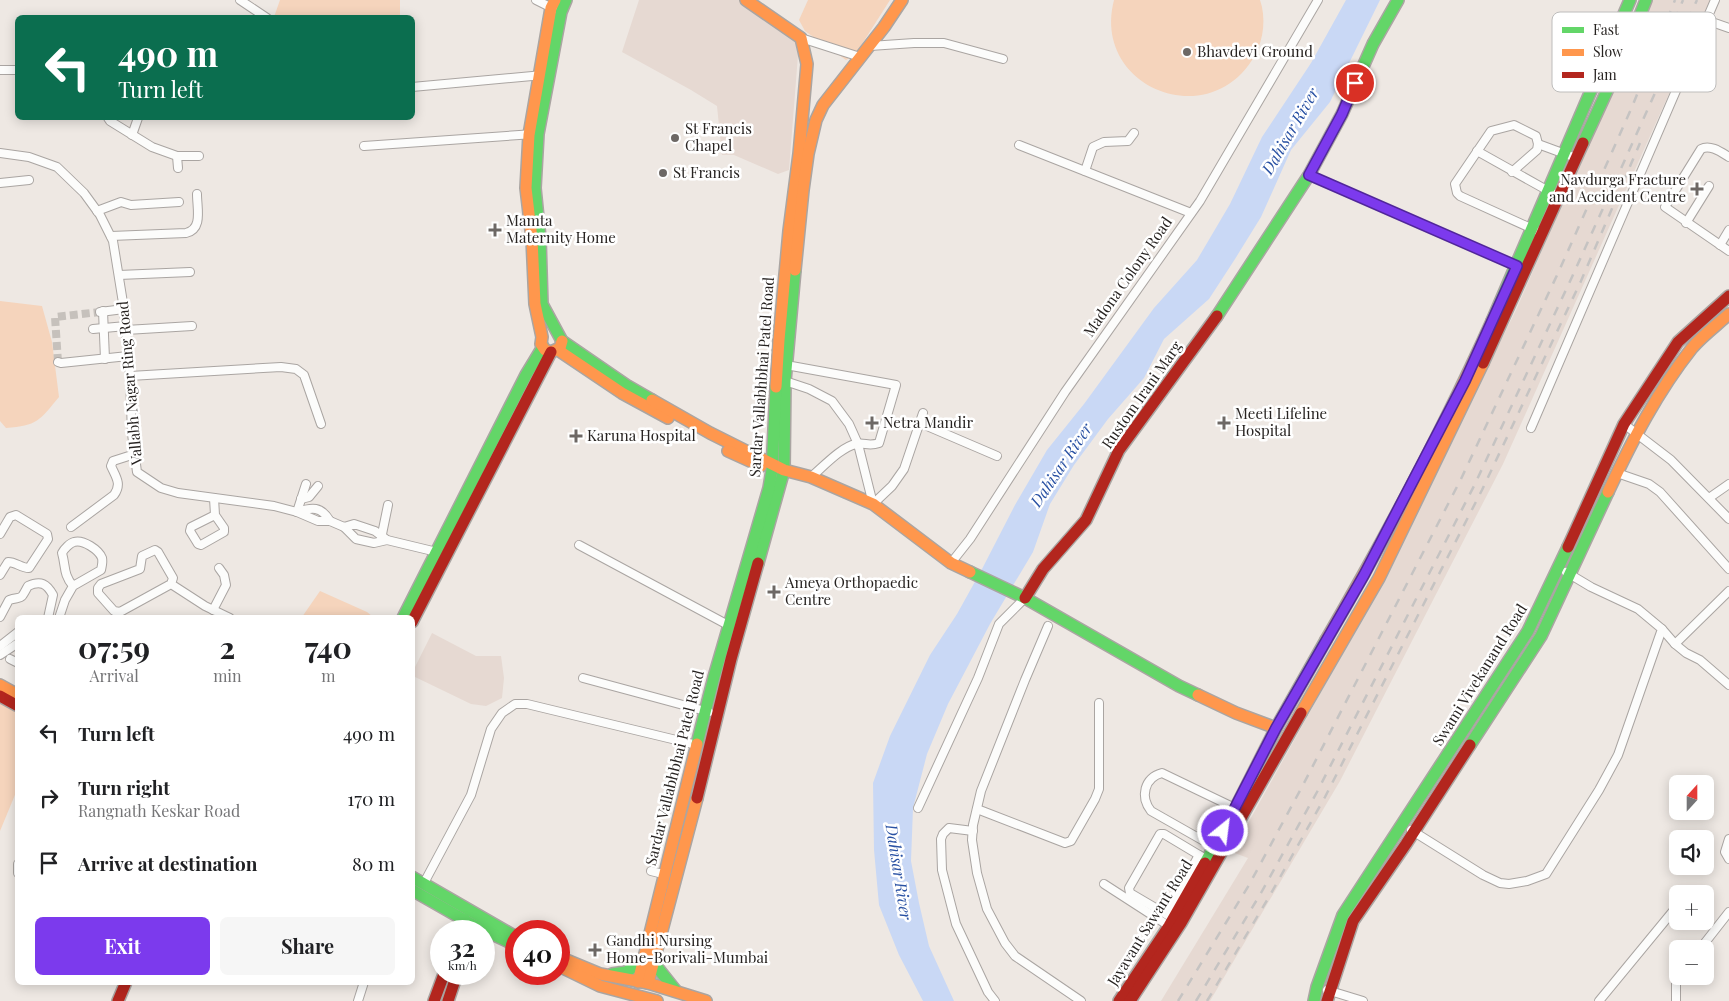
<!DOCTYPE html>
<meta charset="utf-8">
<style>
body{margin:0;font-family:"Playfair Display",serif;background:#f6f6f6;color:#202124;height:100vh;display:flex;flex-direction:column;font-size:19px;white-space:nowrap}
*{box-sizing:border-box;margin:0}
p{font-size:16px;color:#757577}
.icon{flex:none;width:28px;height:28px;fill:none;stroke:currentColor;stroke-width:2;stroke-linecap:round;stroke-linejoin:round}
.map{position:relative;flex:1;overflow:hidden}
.details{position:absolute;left:15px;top:615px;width:400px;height:370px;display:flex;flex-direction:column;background:#fff;border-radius:8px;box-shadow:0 2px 12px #0003}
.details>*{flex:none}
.hud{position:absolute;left:15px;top:15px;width:400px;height:105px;border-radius:8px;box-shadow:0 2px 12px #0003;background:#0b6e4f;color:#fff;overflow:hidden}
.needle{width:32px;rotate:21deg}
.fabs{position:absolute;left:1669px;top:775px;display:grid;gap:10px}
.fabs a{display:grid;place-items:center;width:45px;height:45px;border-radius:8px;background:#fff;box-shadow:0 2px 12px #0003;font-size:25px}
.speed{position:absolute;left:430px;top:920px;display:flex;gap:10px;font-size:25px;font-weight:700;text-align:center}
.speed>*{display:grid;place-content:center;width:65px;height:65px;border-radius:50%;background:#fff;box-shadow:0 2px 12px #0003;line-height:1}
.speed small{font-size:12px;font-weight:400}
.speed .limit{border:8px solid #d22;background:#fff;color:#111}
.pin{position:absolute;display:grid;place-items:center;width:42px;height:42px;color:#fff;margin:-21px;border:2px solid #fff;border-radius:50%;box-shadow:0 1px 5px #0007}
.me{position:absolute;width:55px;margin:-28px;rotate:29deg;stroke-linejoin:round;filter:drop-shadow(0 0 4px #0008)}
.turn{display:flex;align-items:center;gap:18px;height:105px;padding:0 20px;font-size:22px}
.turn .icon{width:65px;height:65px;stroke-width:2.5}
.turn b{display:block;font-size:35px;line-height:42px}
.eta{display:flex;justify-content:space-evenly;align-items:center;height:85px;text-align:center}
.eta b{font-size:30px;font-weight:700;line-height:35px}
.primary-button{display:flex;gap:10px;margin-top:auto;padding:10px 20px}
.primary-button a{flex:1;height:58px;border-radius:8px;background:#7c3aed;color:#fff;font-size:20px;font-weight:700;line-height:58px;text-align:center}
.primary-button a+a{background:#f6f6f6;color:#202124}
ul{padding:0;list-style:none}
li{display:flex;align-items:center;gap:15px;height:65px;padding:0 20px}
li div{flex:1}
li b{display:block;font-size:19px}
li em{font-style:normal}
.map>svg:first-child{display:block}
.built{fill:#e6d9d2}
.green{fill:#f5d4bc}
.water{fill:#c9d8f5}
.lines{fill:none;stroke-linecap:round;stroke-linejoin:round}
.street-tunnel{stroke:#c6c1bc;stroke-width:8;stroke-dasharray:8 4;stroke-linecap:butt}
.street-casing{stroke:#aaa5a2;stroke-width:10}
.fast-casing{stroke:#aaa5a2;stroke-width:14}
.slow-casing{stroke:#aaa5a2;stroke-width:14}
.jam-casing{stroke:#aaa5a2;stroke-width:14}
.street{stroke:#fcfcfb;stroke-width:8}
.fast{stroke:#63d668;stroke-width:11}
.slow{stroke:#ff974d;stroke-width:11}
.jam{stroke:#b3261e;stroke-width:11}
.rail{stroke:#c5c3c2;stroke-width:2.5;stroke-dasharray:9 9;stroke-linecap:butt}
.route-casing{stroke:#51269a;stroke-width:12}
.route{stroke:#7c3aed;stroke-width:9}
.poi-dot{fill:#6d6865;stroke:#fff;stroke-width:2}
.labels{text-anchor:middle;stroke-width:5;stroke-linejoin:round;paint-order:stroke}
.poi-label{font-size:15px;fill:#272321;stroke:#fff;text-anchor:start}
.street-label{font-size:15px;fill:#272321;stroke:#fff}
.water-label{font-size:16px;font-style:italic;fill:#2951a3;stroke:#fff}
.key{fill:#fff;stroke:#bebdbc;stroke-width:1}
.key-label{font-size:14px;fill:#272321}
</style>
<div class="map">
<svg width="1729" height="1001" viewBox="0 0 1729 1001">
<rect width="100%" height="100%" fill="#eee8e3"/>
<g class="built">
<path d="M639,0H739L794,37L798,55L789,170L778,174L734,155H722L717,106L691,90L622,52Z"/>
<path d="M1651,0H1711L1503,464L1340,781L1210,1001H1161L1248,858L1232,852L1370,604L1516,310Z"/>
<path d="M432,633L476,656H501L504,678L502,698L486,706L471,704L413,676V671Z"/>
</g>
<g class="green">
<path d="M280,0H400V17H274Z"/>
<path d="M808,0H890L855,55L846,60L805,31L799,20Z"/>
<path d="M1114,0H1260C1266,17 1264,39 1255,55C1211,135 1091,88 1114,0Z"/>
<path d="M0,301L42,306L52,342L59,397C40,420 37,426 6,428L0,421Z"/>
<path d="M320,591L367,612L373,617H302Z"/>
<path d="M0,700L18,710L17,790L0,831Z"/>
</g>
<path class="water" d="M1346,0H1380L1330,102L1291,150L1261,217L1235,259L1209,299L1164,339L1144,378L1108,419L1074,465L1050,504L1033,552L990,624L948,704L927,754L913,808L911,861L919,903L929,946L954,1001H923L899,955L879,905L874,850L873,783L890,736L930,655L957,614L982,569L1015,505L1047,450L1084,404L1154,308L1197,260L1230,204L1262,137L1311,63Z"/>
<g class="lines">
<path class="street-tunnel" d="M58,362L55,317L100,312"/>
<g class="street-casing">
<g id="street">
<path d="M240,0L267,18"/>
<path d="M536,0L554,9"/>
<path d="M1706,20L1729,28"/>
<path d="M801,38L860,57"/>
<path d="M870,46L914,43H944L1003,59"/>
<path d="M0,70H18"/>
<path d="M412,87L543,75"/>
<path d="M108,118L110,121L152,147L177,156H199"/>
<path d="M132,135L138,118"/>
<path d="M1538,144L1576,158"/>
<path d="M1019,145L1191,213"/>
<path d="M364,146L534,134"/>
<path d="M1477,151L1552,193"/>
<path d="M0,153L29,157L57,167L84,193L100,215L113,241L124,309L130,376L132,434L137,472L161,488L178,493L274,506L297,512L318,521H330L344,527L354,524L375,531L387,540L441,553"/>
<path d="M177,156L178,168"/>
<path d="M1729,157C1721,152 1710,144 1701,149L1665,207L1729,251"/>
<path d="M1085,171L1093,147L1104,142L1128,141L1134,133"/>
<path d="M1512,172L1537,150L1538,144L1536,136L1514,125L1491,131L1455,184L1457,193L1460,196L1535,230"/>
<path d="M1309,175L1517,266"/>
<path d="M0,183L29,180"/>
<path d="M97,211L121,202L131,205L179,202"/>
<path d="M1686,223L1709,186"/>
<path d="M111,236L186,233C203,229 197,209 197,194"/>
<path d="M1720,245L1729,230"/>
<path d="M119,275L190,272"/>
<path d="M103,311L105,359"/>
<path d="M100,312L124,309"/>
<path d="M93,329L126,326"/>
<path d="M126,330L192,326"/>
<path d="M58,362L61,363L128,356"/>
<path d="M786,365L896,385L879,443C868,447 865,442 856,444C841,447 823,467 811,477"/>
<path d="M130,376L281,367L296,369L304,375L321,424"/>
<path d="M785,381L809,389L832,401L849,424L858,444L873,504"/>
<path d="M920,423L997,456"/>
<path d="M1624,424L1671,460L1729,519"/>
<path d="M1531,428L1715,0"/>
<path d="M1617,473L1649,484L1660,492L1729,569"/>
<path d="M214,498L215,515L224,528V532L201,545L198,544L190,531L191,527L215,515"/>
<path d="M1709,498L1729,484"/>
<path d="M301,499L309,497L318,486"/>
<path d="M873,504L892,486L904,469L923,413"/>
<path d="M297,512C312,507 321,506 330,521"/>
<path d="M297,512L306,484"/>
<path d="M71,527L114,495C122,484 116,477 111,466L113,461L135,454"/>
<path d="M344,527L356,539L374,543L387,540"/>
<path d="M0,534L10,517L16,515L47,534L48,539L29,568C21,568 16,562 8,562L0,575"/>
<path d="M381,539L388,505"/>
<path d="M579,545L728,625"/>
<path d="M951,563L970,539L1065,392L1200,201L1318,0"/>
<path d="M171,584L173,578L158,552L155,550L142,556L140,569L101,584L98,588V593L114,611L120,612L171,584L205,606L230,618"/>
<path d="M213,610L226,585L224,575L219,568"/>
<path d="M0,617L9,600C23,596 20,601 28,586C41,580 47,584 53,595L48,618"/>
<path d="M59,618L65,600L73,586L101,570C102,565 103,562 102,558C99,550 83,539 74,542C70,543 64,549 62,553C66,567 63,574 73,586"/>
<path d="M1048,626L1025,680L981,791L973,825L972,840L977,873L987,909L1005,943L1015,956L1081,1001"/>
<path d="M1662,629L1675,644L1686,653L1700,660L1729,685"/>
<path d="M1675,644L1729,591"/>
<path d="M0,646L18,632"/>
<path d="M0,655L18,643"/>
<path d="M10,659L18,663"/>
<path d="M583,678L709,712"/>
<path d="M918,808L978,678L999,624L1025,598"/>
<path d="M977,809L1065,843L1071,841L1095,799L1099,789V703"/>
<path d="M1411,830L1483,875L1500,883L1509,884L1527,881L1546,874L1599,790L1618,755L1662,629L1638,609L1591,587L1566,572"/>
<path d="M973,831L949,828L943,834L941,839L942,870L956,924L988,992L995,1001"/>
<path d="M1729,839L1725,852L1729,859"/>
<path d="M1218,849L1151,811C1140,797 1144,778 1162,773L1239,810"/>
<path d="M18,864V873"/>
<path d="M651,871L663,874"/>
<path d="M424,883L471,795L491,729L502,713L515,704H527L697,745"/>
<path d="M1104,884L1169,926"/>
<path d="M1167,914L1199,855"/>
<path d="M1176,920L1130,893L1129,888L1160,834H1164L1209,861"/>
<path d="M1700,949L1729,912"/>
<path d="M1327,990L1363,1001"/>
<path d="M358,1001L364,982"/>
<path d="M1599,1001L1678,905"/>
<path d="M1676,1001V983L1678,976"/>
</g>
</g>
<g class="fast-casing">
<g id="fast">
<path d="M566,0L561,12L538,134L535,188L540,238L542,304L562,341L626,385L652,400"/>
<path d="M1583,143L1629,43L1646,0"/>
<path d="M1217,316L1309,175L1342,114L1373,44L1398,0"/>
<path d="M1492,321L1630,0"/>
<path d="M758,563L784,470L785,381L795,270"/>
<path d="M970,572L1025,598L1179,686L1198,695"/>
<path d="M403,618L526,375L543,347"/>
<path d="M697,744L714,677L769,488L772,470L776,387"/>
<path d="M1470,745L1541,636L1608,492"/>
<path d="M1205,863L1232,815L1276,728L1326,640"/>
<path d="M412,877L516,937"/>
<path d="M412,890L475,926L509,942"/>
<path d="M459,931L464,919"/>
<path d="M653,962L676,991"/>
<path d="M612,974L626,972L641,962"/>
<path d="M1314,1001L1317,987L1343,915L1528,631L1568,547"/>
</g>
</g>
<g class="slow-casing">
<g id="slow">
<path d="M555,0L551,8L529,135L526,188L532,239L535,304L542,337L541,344L545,350L551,352L560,348L562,341"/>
<path d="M746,0L801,38L807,64L799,154L789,231L779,340L776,387"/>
<path d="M795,270L803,190L808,154L816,120L823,105L884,27L902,0"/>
<path d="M558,350L622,393L668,418"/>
<path d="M652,400L710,433L784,470L811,477L873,504L951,563L970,572"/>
<path d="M728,451L761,466"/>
<path d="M1608,492C1632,441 1657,392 1692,348C1702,336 1717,325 1729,314"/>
<path d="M1326,640C1386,537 1443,430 1492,321"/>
<path d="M0,685L18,695"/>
<path d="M1198,695L1236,713L1276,728"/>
<path d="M1301,713L1379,578L1483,363"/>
<path d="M559,957L600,974L648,983L706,1001"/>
<path d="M559,966L600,986L657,1001"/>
<path d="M638,982L697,744"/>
<path d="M648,983L697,798"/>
</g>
</g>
<g class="jam-casing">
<g id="jam">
<path d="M1483,363L1583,143"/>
<path d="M1568,547L1624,424L1678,342L1729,296"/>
<path d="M1025,598L1043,569L1086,520L1119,450L1217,316"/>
<path d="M412,622L551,352"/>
<path d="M0,696L18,706"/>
<path d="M697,798L731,659L758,563"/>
<path d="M118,1001L126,982"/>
<path d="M434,1001L444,974"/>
<path d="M448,1001L457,974"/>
<path d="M1119,1001L1169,926L1205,863"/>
<path d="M1130,1001L1181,923L1301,713"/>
<path d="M1327,1001L1353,921L1406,844L1470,745"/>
</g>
</g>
<use href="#street" class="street"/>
<use href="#fast" class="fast"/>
<use href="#slow" class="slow"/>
<use href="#jam" class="jam"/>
<g class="rail">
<path d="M1668,37L1683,0"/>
<path d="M1178,1001L1249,885L1303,785L1461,479L1559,271L1632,107L1675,0"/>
<path d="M1196,1001L1261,893L1317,792L1474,486L1572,277L1697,0"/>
<path d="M1207,1001L1269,897L1325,797L1482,490L1581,281L1640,143"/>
</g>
</g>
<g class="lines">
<g class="route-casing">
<path id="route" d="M1223,831L1276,728L1364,575L1465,381L1517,266L1309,175L1342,114L1355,83"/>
</g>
<use href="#route" class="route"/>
</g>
<g class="poi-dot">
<circle cx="1187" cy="52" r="5"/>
<circle cx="675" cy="138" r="5"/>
<circle cx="663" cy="173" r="5"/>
<path d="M1694.5 181.5h5v5h5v5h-5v5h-5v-5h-5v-5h5z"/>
<path d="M492.5 222.5h5v5h5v5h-5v5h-5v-5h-5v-5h5z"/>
<path d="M869.5 415.5h5v5h5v5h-5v5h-5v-5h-5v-5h5z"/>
<path d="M1221.5 415.5h5v5h5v5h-5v5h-5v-5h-5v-5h5z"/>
<path d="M573.5 428.5h5v5h5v5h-5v5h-5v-5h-5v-5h5z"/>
<path d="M771.5 584.5h5v5h5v5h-5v5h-5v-5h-5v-5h5z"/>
<path d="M592.5 942.5h5v5h5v5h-5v5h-5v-5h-5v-5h5z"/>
</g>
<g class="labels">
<g class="poi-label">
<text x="1197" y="57">Bhavdevi Ground</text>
<text x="685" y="134">St Francis<tspan x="685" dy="17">Chapel</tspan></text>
<text x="673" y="178">St Francis</text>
<text x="1686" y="185" text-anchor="end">Navdurga Fracture<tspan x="1686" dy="17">and Accident Centre</tspan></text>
<text x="506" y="226">Mamta<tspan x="506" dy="17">Maternity Home</tspan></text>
<text x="1235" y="419">Meeti Lifeline<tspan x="1235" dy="17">Hospital</tspan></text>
<text x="883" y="428">Netra Mandir</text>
<text x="587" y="441">Karuna Hospital</text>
<text x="785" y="588">Ameya Orthopaedic<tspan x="785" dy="17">Centre</tspan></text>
<text x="606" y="946">Gandhi Nursing<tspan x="606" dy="17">Home-Borivali-Mumbai</tspan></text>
</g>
<g class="street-label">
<text transform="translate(1128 277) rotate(-55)" y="5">Madona Colony Road</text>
<text transform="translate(762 377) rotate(-86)" y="5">Sardar Vallabhbhai Patel Road</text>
<text transform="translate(130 383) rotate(-95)" y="5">Vallabh Nagar Ring Road</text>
<text transform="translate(1142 395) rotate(-55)" y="5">Rustom Irani Marg</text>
<text transform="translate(1480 675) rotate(-58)" y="5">Swami Vivekanand Road</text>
<text transform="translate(675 768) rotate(-76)" y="5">Sardar Vallabhbhai Patel Road</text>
<text transform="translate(1150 923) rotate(-58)" y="5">Jayavant Sawant Road</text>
</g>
<g class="water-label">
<text transform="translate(1290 131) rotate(-60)" y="6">Dahisar River</text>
<text transform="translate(1061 465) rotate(-56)" y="6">Dahisar River</text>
<text transform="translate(899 872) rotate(81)" y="6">Dahisar River</text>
</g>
</g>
<rect x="1552" y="12" width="164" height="80" rx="8" class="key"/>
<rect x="1562" y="27" width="22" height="6" fill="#63d668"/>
<rect x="1562" y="49" width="22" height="7" fill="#ff974d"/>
<rect x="1562" y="72" width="22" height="6" fill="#b3261e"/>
<g class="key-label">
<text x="1593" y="35">Fast</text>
<text x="1593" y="57">Slow</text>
<text x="1593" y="80">Jam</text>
</g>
</svg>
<div class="fabs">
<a><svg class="needle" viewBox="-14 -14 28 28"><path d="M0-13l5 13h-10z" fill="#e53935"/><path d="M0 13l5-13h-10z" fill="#757577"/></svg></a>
<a><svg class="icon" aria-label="sound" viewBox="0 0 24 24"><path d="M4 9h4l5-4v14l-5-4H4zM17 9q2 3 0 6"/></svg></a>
<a>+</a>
<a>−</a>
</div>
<div class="speed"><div>32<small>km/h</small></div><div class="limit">40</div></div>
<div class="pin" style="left:1355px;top:83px;background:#d93025"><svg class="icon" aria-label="arrive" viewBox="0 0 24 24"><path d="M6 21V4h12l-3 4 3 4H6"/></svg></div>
<svg class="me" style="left:1223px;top:831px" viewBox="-20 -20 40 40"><circle r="17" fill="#7c3aed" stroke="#fff" stroke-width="3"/><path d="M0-11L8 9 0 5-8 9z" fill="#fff"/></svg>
<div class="hud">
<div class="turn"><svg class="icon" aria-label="left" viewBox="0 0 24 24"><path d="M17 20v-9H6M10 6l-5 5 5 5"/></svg><div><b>490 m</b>Turn left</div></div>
</div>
<section class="details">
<div class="eta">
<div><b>07:59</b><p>Arrival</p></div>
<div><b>2</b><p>min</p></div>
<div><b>740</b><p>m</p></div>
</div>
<ul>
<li><svg class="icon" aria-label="left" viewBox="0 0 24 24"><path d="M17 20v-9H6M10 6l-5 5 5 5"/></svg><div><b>Turn left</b></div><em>490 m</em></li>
<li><svg class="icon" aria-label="right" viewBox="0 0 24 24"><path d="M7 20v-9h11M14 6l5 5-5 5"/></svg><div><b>Turn right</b><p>Rangnath Keskar Road</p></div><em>170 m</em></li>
<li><svg class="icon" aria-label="arrive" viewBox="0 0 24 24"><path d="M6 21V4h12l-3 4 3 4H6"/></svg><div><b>Arrive at destination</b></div><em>80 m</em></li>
</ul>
<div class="primary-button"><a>Exit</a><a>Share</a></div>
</section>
</div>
